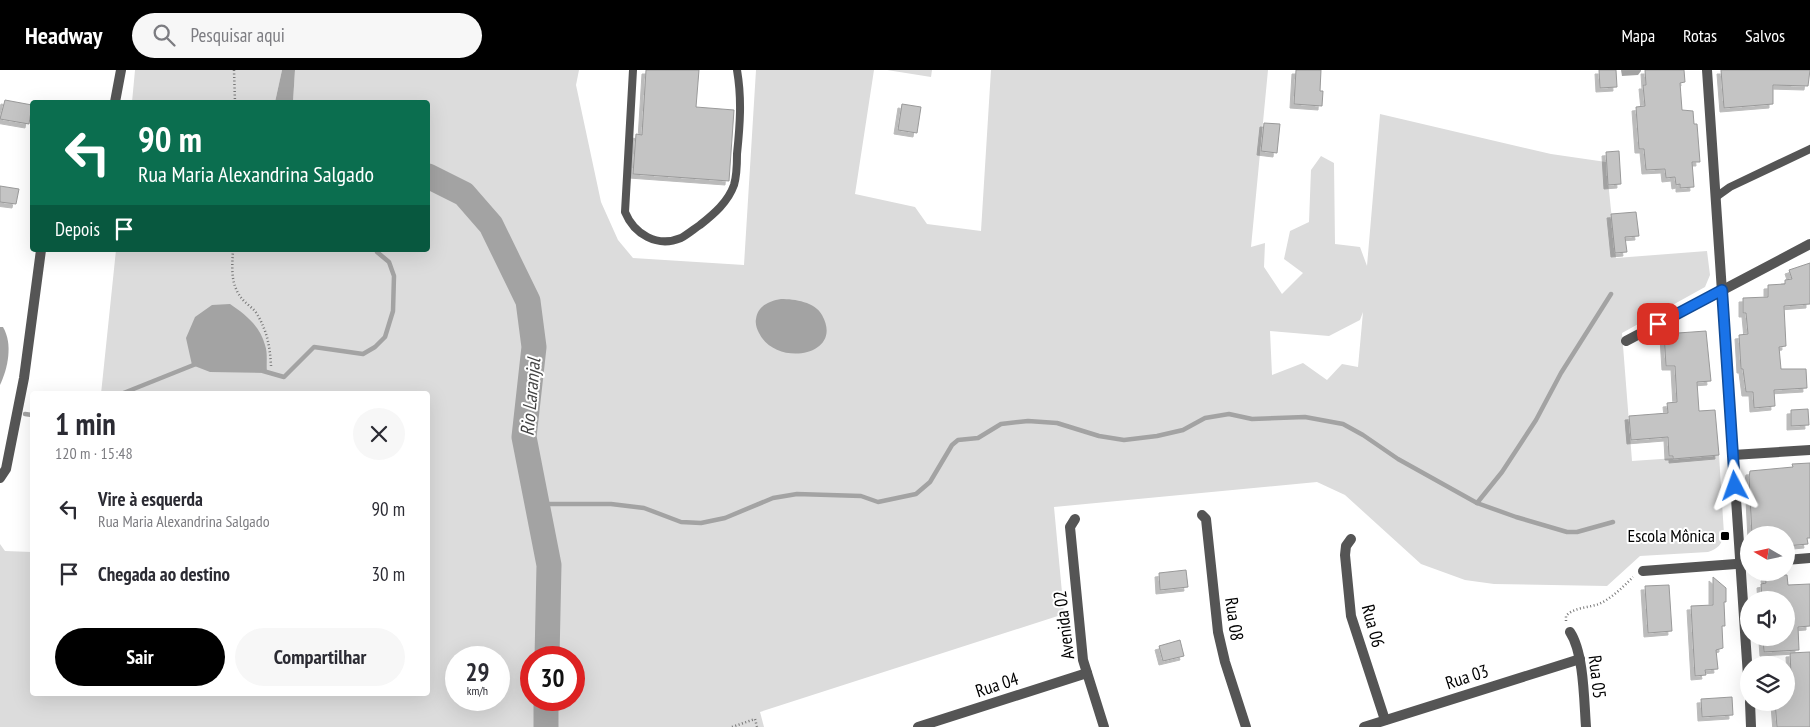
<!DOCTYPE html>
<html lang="pt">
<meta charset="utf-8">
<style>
body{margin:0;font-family:"PT Sans Narrow",sans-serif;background:#f7f7f7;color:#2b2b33;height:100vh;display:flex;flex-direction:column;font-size:19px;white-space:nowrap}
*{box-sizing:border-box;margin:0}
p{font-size:16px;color:#7c7c81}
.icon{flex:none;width:28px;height:28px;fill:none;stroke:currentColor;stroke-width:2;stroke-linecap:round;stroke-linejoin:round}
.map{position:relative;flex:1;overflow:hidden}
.panel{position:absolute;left:30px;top:321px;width:400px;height:305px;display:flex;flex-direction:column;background:#fff;border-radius:5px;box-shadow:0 5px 20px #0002}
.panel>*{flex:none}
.top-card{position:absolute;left:30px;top:30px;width:400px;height:152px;border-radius:5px;box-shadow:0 5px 20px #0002;background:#0b6e4f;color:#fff;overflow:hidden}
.needle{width:32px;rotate:279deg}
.buttons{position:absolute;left:1740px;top:456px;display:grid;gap:10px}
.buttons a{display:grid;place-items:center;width:55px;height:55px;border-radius:50%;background:#fff;box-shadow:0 5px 20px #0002;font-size:25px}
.speed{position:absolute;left:445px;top:576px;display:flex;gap:10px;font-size:25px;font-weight:700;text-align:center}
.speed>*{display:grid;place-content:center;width:65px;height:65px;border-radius:50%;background:#fff;box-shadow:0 5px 20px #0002;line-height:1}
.speed small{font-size:12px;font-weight:400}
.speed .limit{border:8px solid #d22;background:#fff;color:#111}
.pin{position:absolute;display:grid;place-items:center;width:42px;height:42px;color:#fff;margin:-21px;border-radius:10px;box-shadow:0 2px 8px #0006}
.me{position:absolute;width:55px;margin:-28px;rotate:356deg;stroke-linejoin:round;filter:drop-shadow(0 0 4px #0008)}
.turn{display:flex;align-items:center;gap:18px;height:105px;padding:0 25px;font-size:22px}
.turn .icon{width:65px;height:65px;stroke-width:2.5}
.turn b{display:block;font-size:35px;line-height:42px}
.then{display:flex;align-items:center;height:48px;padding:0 25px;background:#0003;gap:10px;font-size:19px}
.round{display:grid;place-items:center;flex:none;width:52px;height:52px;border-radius:26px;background:#f7f7f7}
.overview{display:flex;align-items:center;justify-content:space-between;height:85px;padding:0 25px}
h1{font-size:30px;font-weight:600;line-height:38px}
.action{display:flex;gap:10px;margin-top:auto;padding:10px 25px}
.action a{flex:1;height:58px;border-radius:30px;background:#000;color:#fff;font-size:20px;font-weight:600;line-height:58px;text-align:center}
.action a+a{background:#f7f7f7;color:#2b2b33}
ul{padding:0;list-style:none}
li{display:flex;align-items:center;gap:15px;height:65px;padding:0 25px}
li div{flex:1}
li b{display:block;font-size:19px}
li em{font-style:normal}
header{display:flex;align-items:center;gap:30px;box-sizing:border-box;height:70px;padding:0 25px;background:#000;color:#fff}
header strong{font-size:24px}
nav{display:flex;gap:28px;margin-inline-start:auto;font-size:18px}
.search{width:350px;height:45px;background:#f7f7f7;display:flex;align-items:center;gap:12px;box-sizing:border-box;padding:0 18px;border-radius:28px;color:#7c7c81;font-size:19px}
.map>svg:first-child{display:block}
.green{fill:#dcdcdc;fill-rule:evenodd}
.water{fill:#a3a3a3}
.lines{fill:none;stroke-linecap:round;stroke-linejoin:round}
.stream{stroke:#a3a3a3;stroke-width:4.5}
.river{stroke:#a3a3a3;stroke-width:25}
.building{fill:#c4c4c4;stroke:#999;filter:url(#shadow)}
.path{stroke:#777;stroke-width:2.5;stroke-dasharray:1 2.5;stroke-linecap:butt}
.lane{stroke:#555;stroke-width:8}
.street{stroke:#555;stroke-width:10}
.route-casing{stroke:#114b97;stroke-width:12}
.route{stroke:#1a73e8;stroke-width:9}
.poi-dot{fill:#000;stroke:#fff;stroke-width:2}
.labels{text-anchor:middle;stroke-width:4;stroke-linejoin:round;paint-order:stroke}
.poi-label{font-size:18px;fill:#000;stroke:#fff;text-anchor:end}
.street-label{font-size:18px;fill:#000;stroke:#fff}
.water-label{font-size:19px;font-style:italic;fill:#444;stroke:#fff}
</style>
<header>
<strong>Headway</strong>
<div class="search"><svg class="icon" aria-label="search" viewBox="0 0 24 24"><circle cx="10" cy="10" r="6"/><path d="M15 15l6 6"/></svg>Pesquisar aqui</div>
<nav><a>Mapa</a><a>Rotas</a><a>Salvos</a></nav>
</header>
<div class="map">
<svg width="1810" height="657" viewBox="0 0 1810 657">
<defs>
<filter id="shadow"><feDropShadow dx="-4" dy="4" stdDeviation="0" flood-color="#0004"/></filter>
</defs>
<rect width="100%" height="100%" fill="#fff"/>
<g class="green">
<path d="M135,0H282L275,32H132Z"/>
<path d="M295,0H579L576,15L601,132L618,170L633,188L744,195L756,0H874L855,124L915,137L927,154L981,161L991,0H1268L1251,177L1265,173L1264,197L1282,224L1303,203L1284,189L1290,161L1309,152L1311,100L1321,86L1334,93L1335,174L1360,177L1367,196L1380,44L1551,84L1606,92L1616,188L1707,181L1710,205L1705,217L1622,263L1632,391L1719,385L1724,464C1722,474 1718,479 1708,482L1640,486L1607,516L1494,514L1465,510L1421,494L1345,425L1317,412L1054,437L1064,544L760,642L764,657H0V474L5,481L32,482V624H428V324H101L116,180H428V32H293ZM1363,242L1358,297L1342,294L1327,310L1303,293L1272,305L1270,261L1329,266L1360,250ZM456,588H499V630H456ZM531,588H574V630H531Z"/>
<path d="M887,0H932L931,7Z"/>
</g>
<g class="water">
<path d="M282,0H295L293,32H275Z"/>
<path d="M1621,0H1641V1L1638,5L1622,6Z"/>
<path d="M781,229C795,229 815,232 822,245C845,286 776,298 759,263C757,259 755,254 756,249C758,235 770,231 781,229Z"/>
<path d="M230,234C245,244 260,256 265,275C268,283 266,294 267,303L210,302L192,295L186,268L195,247L212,235Z"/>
<path d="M0,257H3C13,274 8,298 0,315Z"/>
</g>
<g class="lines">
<g class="stream">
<path d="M263,301L284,307L314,277L363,284L375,277L385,267L393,241L394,206L389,192L377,182V180"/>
<path d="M121,324L196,294"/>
<path d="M25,344L32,345"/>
<path d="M1477,433L1502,402L1536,350L1561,303L1611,224"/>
<path d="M536,434H611L644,438L681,452L701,453L725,448L773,428L797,424L861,426L878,432L916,424L930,412L952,375L958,370L978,368L1001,354L1028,351L1057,353L1099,366L1124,370L1157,366L1183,360L1205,348L1229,344L1252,349L1305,347L1343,354L1363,365L1398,389L1477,433L1516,447L1567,462H1577L1613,452"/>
</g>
<g class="river">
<path d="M428,106L464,124L491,155L528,231L534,277L524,367L549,495L547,588"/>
<path d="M546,657V630"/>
</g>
</g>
<g class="building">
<path d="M646,0H699L696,37L734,40L729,111L633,104L636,64L642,65Z"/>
<path d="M1296,0H1321L1320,21H1323L1322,36L1294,34Z"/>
<path d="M1599,0H1616L1617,17L1600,18Z"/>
<path d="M1645,0H1684L1685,12L1680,13L1682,40L1693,41L1694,54H1697L1700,92H1692L1694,117L1680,118V114L1676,115L1675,107L1666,108L1665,99L1646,100L1644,79H1639L1636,37L1645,36L1643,15H1646Z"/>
<path d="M1721,0H1810L1808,16L1773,15V34L1724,38Z"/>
<path d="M5,30L32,35L29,54L0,49Z"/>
<path d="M902,34L921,37L917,63L898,60Z"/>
<path d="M1264,53L1280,54L1277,83L1261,81Z"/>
<path d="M1619,81L1621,114L1608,115L1606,82Z"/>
<path d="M0,116L19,119L16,134L0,132Z"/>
<path d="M1636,142L1639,166L1625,167L1627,182L1615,183L1611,144Z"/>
<path d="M1810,193V234L1784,236L1786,276L1779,277L1781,299H1806L1807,318L1774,320L1775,336L1754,338L1753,322H1746L1743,299H1741L1739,265L1748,264L1746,243H1743V228L1768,227V215L1785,214V210L1792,209L1789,200Z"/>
<path d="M1706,261L1711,311L1697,312L1699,341L1715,340L1719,385L1673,389V386H1669L1668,367L1631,370L1629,346L1668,343L1667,333L1677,332L1675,296H1666L1664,264Z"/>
<path d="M1808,339L1809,355L1791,356V340Z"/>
<path d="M1810,393V468H1807L1808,474L1786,476V465H1752L1749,407L1750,401L1793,397L1792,394Z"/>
<path d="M1186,500L1188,517L1160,520L1159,503Z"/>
<path d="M1779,505H1787L1788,515L1810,514V556L1798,557L1799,580L1764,582L1763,568H1786L1787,563L1786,530H1762L1761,514L1766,513L1765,507Z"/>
<path d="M1713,507L1726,518V532H1724L1725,556H1722L1723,578L1716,580L1718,599L1705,600L1706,605L1695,606L1691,536L1713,535Z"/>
<path d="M1669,515L1672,561L1648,563L1645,516Z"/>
<path d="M1180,570L1184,586L1163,591L1159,576Z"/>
<path d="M1810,582V657H1777L1775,632H1786V604H1791L1790,583Z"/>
<path d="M1732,627L1733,645L1702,647L1701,629Z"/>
</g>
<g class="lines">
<g class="path">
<path d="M234,0L235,32"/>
<path d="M233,180C232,199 230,216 244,231C248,235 254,239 257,244C267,261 270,276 271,296"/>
<path d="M1566,551V546C1574,537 1588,538 1599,534C1612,528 1623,517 1633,507"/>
<path d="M732,657L755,649L757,657"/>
</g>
<g class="lane">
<path d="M633,0L625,142C634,164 657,178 681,168C687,165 694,159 700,155C714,144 728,132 734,115C737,105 737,94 737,84C740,55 742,29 737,0"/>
<path d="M1716,127L1730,117L1810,79"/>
</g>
<g class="street">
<path d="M1707,0L1749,621"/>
<path d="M115,32L121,0"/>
<path d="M1626,271L1810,174"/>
<path d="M1733,385L1810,380"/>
<path d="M0,408L6,399L24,308L41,180"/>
<path d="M1202,445L1206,449L1218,562L1225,592L1246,657"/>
<path d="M1075,449L1070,457L1083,590L1104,657"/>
<path d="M1351,469L1346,476L1345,485L1351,546L1385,650"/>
<path d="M1786,490L1810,488"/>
<path d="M1643,501L1749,493"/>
<path d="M1570,562C1584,583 1584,631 1586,657"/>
<path d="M1750,632L1751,657"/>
<path d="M918,657L1087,603"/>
<path d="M1364,657L1580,589"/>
</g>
</g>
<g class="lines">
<g class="route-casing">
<path id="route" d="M1658,254L1722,220L1735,416"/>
</g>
<use href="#route" class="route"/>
</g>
<rect class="poi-dot" x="1720" y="461" width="10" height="10" rx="2.5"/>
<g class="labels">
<g class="poi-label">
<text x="1715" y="472">Escola Mônica</text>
</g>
<g class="street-label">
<text transform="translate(1234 549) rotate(82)" y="6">Rua 08</text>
<text transform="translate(1064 555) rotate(-97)" y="6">Avenida 02</text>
<text transform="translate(1373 556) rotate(75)" y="6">Rua 06</text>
<text transform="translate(1467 607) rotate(-18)" y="6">Rua 03</text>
<text transform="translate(1597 607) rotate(83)" y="6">Rua 05</text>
<text transform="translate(997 615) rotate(-18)" y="6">Rua 04</text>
</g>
<g class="water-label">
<text transform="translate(530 327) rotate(-85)" y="7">Rio Laranjal</text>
</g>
</g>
</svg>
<div class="buttons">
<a><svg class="needle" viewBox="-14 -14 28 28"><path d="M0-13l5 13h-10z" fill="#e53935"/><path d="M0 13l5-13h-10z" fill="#7c7c81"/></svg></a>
<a><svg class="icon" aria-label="sound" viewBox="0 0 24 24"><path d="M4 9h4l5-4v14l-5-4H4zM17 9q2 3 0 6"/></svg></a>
<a><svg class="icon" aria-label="layers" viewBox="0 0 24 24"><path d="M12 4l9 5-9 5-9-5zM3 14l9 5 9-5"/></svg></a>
</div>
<div class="speed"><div>29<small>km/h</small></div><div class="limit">30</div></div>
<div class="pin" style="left:1658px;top:254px;background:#d93025"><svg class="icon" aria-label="arrive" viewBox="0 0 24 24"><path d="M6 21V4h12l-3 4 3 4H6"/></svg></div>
<svg class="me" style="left:1735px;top:416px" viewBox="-20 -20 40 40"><path d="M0-17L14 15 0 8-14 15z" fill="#1a73e8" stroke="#fff" stroke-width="4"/></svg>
<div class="top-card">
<div class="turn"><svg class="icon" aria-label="left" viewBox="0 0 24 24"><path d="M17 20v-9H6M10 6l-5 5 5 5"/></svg><div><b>90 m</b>Rua Maria Alexandrina Salgado</div></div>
<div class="then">Depois<svg class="icon" aria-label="arrive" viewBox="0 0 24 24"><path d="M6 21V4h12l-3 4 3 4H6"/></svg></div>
</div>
<section class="panel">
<div class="overview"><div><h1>1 min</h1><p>120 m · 15:48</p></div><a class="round"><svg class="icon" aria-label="close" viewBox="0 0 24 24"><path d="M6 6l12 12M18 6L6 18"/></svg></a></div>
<ul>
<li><svg class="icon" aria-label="left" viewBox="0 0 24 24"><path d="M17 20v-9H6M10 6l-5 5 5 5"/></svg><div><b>Vire à esquerda</b><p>Rua Maria Alexandrina Salgado</p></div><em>90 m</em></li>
<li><svg class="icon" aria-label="arrive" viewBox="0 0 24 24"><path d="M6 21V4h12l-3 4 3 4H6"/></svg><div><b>Chegada ao destino</b></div><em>30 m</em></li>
</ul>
<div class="action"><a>Sair</a><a>Compartilhar</a></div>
</section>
</div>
